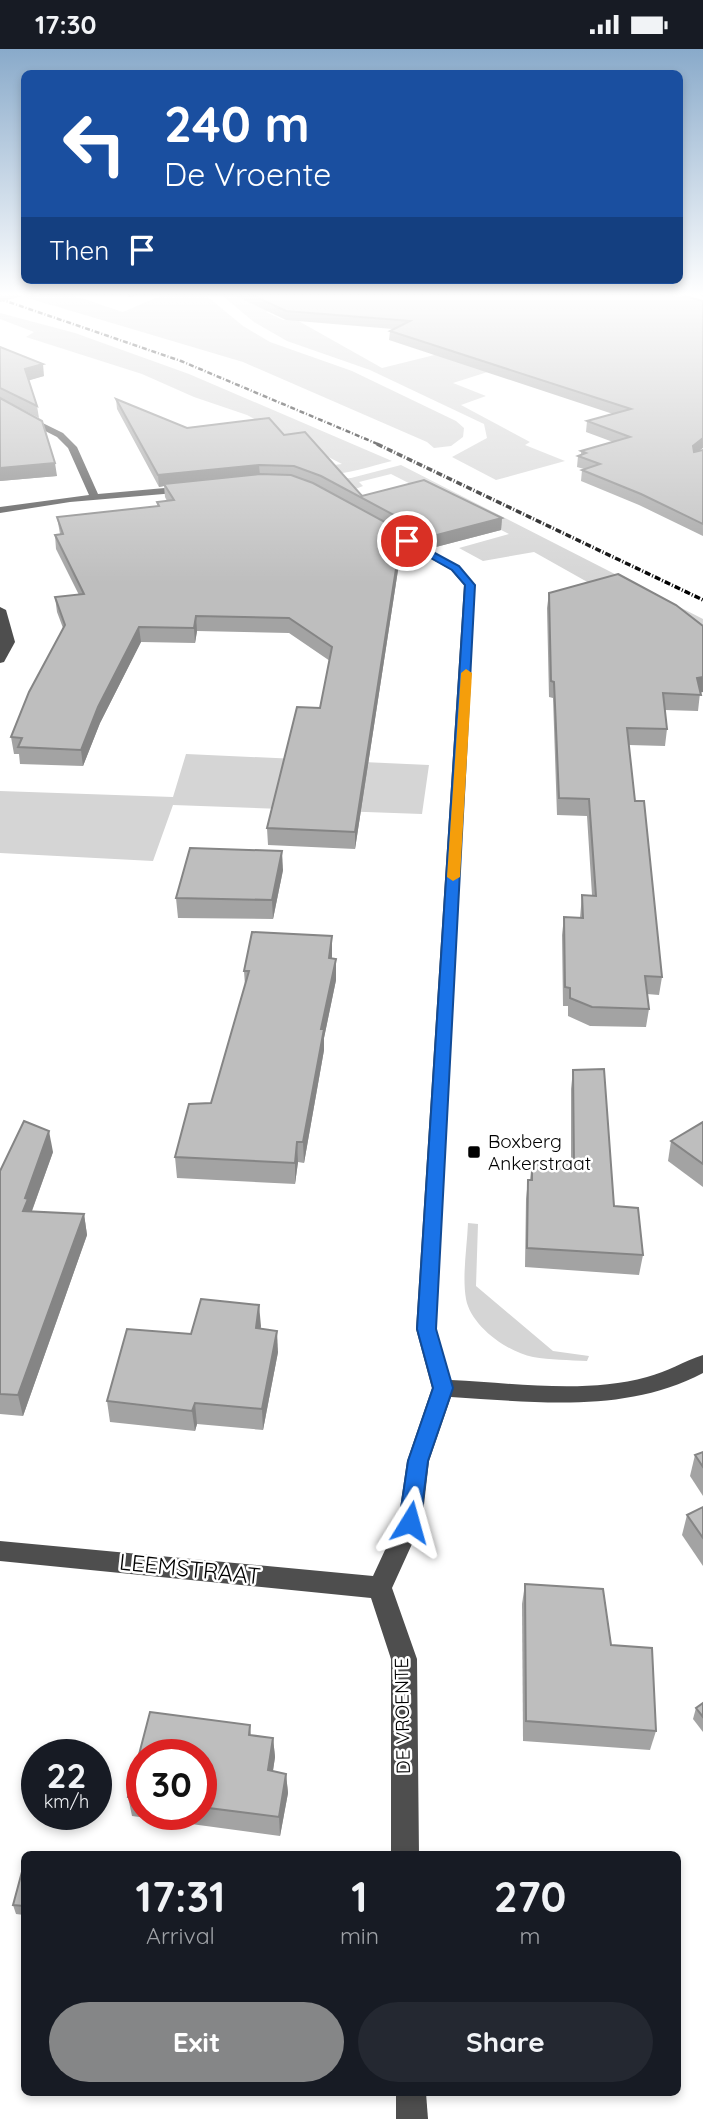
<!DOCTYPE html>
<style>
body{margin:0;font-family:Quicksand,sans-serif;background:#242831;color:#f1f3f6;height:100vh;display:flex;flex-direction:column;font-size:26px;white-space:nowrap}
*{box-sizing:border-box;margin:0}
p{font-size:23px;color:#9ea1a6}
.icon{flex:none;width:38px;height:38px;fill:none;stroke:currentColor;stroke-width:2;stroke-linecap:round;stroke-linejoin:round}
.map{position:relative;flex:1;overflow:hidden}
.details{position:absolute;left:21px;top:1802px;width:660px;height:245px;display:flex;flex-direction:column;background:#171b24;border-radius:10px;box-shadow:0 4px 10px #0003}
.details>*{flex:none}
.guide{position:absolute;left:21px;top:21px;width:662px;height:214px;border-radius:10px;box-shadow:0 4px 10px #0003;background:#1a4fa0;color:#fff;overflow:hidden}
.speed{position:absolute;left:21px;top:1690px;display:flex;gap:14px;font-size:35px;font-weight:700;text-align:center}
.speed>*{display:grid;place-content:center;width:91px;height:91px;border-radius:50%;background:#171b24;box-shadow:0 4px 10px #0003;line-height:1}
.speed small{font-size:18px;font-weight:400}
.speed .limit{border:10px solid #d22;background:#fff;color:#111}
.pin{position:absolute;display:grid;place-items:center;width:60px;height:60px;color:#fff;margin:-30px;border:4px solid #fff;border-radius:50%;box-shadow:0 2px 7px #0007}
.me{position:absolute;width:77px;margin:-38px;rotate:8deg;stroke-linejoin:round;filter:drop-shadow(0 0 5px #0008)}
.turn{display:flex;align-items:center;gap:24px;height:147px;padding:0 28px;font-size:32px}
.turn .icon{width:91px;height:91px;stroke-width:2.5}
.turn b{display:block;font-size:49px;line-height:60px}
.then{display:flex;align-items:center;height:66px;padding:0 28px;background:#0003;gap:14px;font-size:26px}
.eta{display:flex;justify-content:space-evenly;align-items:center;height:119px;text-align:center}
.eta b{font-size:42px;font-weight:700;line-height:49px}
.primary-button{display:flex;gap:14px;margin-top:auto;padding:14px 28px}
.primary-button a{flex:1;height:80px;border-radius:42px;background:#858687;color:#fff;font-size:28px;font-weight:700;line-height:80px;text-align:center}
.primary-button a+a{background:#242831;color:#f1f3f6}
.status{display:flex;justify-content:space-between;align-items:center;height:49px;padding:0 35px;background:#171b24;direction:ltr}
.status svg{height:19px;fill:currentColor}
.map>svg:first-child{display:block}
.green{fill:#d5d5d5}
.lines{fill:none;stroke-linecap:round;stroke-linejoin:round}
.minor{fill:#4e4e4e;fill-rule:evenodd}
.rail-far1{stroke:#000;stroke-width:2.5;stroke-dasharray:5 2 1 2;stroke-linecap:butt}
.rail{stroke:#000;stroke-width:3.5;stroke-dasharray:6 2 1 2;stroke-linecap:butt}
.wall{fill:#a3a3a3;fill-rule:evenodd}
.shaded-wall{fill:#858585}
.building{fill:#bebebe;stroke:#858585;stroke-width:2}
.route{fill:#1a73e8;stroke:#114b97;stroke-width:2}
.slow{fill:#f59e0b}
.poi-dot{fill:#000;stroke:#fff;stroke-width:2.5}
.labels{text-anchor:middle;stroke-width:5;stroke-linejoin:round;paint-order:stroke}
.poi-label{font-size:19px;fill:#000;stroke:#fff;text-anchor:start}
.street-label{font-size:19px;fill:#000;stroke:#fff}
.near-street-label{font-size:23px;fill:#000;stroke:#fff}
</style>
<div class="status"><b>17:30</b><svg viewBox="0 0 49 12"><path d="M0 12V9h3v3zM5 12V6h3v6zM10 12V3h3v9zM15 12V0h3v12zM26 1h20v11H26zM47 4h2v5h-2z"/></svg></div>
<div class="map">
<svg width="703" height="2070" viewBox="0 0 703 2070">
<rect width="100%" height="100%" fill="#fff"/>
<g class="green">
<path d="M11,244H66L123,263L167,244H203L243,277L270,293L352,322L456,372L464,379L463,388L451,397L434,399L427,393L243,313Z"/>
<path d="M219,244H246L275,259L266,263L283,271L295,270L382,319L487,293L500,319L453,334L486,347L461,356L530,393L525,396L565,412L496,431L452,408L487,389L484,375L370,321L287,292L254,273Z"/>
<path d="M0,264L75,284L189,325L392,412C363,419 323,434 295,421L342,415L247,366L194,348L142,325L26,288L34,283L0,270Z"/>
<path d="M401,416L703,570V598L534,503L483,512L459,499L509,485L391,425L359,433L363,437L343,445L325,431L351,429Z"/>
<path d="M186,705L429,716L422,765L173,756L153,812L0,804V742L173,748Z"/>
<path d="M468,1174L478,1175L476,1237L553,1302L589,1307L587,1312C569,1311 550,1311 533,1308C507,1303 471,1277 466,1250C462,1226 467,1199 468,1174Z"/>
</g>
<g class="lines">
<g class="minor">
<path d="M695,244H703V248Z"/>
<path d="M0,353L63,384L77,398L98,445L187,437L192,440L187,443L70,453L0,464V458L89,446L68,399L57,388L0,359Z"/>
<path d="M395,482L459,517L475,536L436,1280L451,1331C515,1334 585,1345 647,1328C667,1323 684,1312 703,1306V1324C625,1365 536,1353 451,1348L429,1412L422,1473L392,1539L417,1610L419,1806H391V1610L371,1549L0,1512V1492L373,1527L398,1473L407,1412L432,1339L416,1280L464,536L451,521L391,487L390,485Z"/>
<path d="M0,558L6,561L15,593L4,613L0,614C0,595 0,577 0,558Z"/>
<path d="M396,2044H426L428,2070H396Z"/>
</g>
<path class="rail-far1" d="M0,250L181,312L380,396"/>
<path class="rail" d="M377,395L703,551"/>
</g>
<g class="wall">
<path d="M229,244H686L680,246L699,402L703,401V487L639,456L581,432L582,421L584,420L577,418L578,407L581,406V402L613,393L586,383L587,372L613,365L389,291L390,282L393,280L286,271Z"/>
<path d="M0,298L44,327L29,331L37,357L39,369L21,360L57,427L0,432Z"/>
<path d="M116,350L187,379L284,386L362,447L502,469L501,481L432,499L415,490V504L400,508L355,800L268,796L267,779L320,659L330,612L289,584L197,582L195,594L141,593L100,674L83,717L20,715L19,705H14L11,688L63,579L57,563L55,548L79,546L56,500L55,486L60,485L57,468L158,457L157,453L167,452L165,448L164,437L159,438L117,360Z"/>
<path d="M549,544L700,644L698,662L665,661L667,680L665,697L629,696L635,752L662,928L659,946L647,945L649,960L646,978L590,977L568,967V957H563L562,886L564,868L580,869L582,846H592L587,767L557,766L553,649L549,648L547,559Z"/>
<path d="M283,821L273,870L178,869L176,849Z"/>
<path d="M332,887V910L336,931L324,989V1001L304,1114L298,1113L295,1135L177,1129L175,1108L211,1054L245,936L244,922Z"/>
<path d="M573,1021L614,1157L643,1206L639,1226L525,1218L526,1150L528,1131H530L532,1113L571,1115V1040Z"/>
<path d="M703,1073V1138L668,1112L671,1092Z"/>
<path d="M53,1103L32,1162L84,1165L87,1186L23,1367L0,1365V1122Z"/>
<path d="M261,1277L260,1280L278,1303L263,1381L197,1375L195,1382L110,1373L107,1352Z"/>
<path d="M703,1403V1447L690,1427L695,1406Z"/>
<path d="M703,1458V1517L682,1486L687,1466Z"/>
<path d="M525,1535L611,1596L656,1682L650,1701L523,1692L522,1555Z"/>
<path d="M703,1654V1683L693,1670L696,1659Z"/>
<path d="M150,1663L250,1676L251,1686L273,1689L275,1708L273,1722L286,1725L288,1744L280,1787L132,1767L128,1748ZM142,1706H201V1766H142Z"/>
<path d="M24,1820V1866L16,1865L13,1856Z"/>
</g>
<g class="shaded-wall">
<path d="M0,244H33L0,253Z"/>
<path d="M127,244H153L128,248Z"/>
<path d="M43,315L44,327L27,332L25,320Z"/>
<path d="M703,389V399L691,408L693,397Z"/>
<path d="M55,414L57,427L0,432V419Z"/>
<path d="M259,416L260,427L164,435V437L159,438L158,426Z"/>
<path d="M502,469L501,481L432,499L433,487Z"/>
<path d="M416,490L415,504L400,508L355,800V783L400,494Z"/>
<path d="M196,567L197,582L195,594L194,579Z"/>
<path d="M139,578L141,593L100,674L83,717L81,701L98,658Z"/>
<path d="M703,628V643L695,645L697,629Z"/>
<path d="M282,802L283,821L273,870L272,851Z"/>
<path d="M332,887V907L329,929V909Z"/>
<path d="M336,910V931L324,989V1001L304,1114L303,1093L321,980Z"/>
<path d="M49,1082L53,1103L31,1164L23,1162L25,1149Z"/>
<path d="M297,1093L298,1113L295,1135V1114Z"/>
<path d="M84,1165L87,1186L23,1367L18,1346Z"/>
<path d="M259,1256L261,1277L257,1300L256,1279Z"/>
<path d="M277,1282L278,1303L263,1381L262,1360Z"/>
<path d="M195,1354L197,1375L195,1382L192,1362Z"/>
<path d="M273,1689L275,1708L270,1740L268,1721Z"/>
<path d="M286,1725L288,1744L280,1787L279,1768Z"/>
</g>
<g class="building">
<path d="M248,244H674L703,252V389L693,397L694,403L703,401V475L641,445L582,421L600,415L578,407L586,404L581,402L630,388L587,372L631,360L390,282L410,272L286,262Z"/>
<path d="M0,298L43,315L25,320L37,357L0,339Z"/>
<path d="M0,349L42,372L55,414L0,419Z"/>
<path d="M116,350L187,379L269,369L284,386L305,383L362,447L424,431L502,469L433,487L321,427L294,417L259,416L158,426Z"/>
<path d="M260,425L291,426L313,434L416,490L400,494L355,783L267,779L297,658L320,659L332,598L289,569L196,567L194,579L139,578L98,658L81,701L18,698L22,689L11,688L29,643L65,576L55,548L84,545L55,486L63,485L57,468L159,457L157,453L174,451L164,435Z"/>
<path d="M618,525L676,556L703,577V628L697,629L701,646L663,644L667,680L627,679L635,752H644L662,928L645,927L649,960L592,958L570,949V939L565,938L564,868L583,869L582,846L596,847L589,750L559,749L554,633L551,632L549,544Z"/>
<path d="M190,799L282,802L272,851L176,849Z"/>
<path d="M252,883L332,887L329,909L336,910L321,980H324L303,1093H297L295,1114L175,1108L189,1055L211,1054L249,922H244Z"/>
<path d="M604,1020L614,1157L638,1159L643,1206L527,1199L528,1131H532V1113L574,1115L573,1021Z"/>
<path d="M24,1072L49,1082L25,1149L28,1150L23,1162L84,1165L18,1346L0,1345V1122Z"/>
<path d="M703,1073V1115L671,1092Z"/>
<path d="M201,1250L259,1256L256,1279L277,1282L262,1360L195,1354L192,1362L107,1352L127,1280L191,1285Z"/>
<path d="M703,1403V1418L695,1406Z"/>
<path d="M703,1458V1489L687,1466Z"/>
<path d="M525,1535L603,1540L611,1596L652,1599L656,1682L526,1672Z"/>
<path d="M703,1654V1668L696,1659Z"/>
<path d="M150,1663L250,1676L249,1686L273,1689L268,1721L286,1725L279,1768L201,1758V1706H142V1750L128,1748Z"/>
<path d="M23,1819L24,1820V1857L13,1856Z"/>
</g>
<linearGradient id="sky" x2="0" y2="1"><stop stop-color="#89aaca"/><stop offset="0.46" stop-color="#fff"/><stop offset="1" stop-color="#fff" stop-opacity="0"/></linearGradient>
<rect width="703" height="534" fill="url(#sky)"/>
<path class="route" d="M407,489L459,517L475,536L436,1280L453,1339L428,1412L420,1473L417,1480L410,1482L402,1480L399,1473L408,1412L433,1339L417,1280L465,536L452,521L404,494Z"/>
<path class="slow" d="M466,620L472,624L460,828L453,832L447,828L461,624Z"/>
<rect class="poi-dot" x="467" y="1096" width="14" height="14" rx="3.5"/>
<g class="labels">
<g class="poi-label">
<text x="488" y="1099">Boxberg<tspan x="488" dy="22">Ankerstraat</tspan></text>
</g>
<g class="street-label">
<text transform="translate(402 1667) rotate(-91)" y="7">DE VROENTE</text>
</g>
<g class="near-street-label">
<text transform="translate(190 1520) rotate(6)" y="8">LEEMSTRAAT</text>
</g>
</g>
</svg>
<div class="speed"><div>22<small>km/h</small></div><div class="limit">30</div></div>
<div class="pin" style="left:407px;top:492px;background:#d93025"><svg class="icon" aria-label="arrive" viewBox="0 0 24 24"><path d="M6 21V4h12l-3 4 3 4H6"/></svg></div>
<svg class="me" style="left:410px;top:1473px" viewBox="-20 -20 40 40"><path d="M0-17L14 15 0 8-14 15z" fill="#1a73e8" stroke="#fff" stroke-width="4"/></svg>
<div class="guide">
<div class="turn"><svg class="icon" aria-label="left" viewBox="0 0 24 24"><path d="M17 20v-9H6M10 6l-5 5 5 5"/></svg><div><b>240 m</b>De Vroente</div></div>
<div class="then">Then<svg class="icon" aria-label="arrive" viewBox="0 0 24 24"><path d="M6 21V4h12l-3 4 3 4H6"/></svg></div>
</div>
<section class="details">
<div class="eta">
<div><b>17:31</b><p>Arrival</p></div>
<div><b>1</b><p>min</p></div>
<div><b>270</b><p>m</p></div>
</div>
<div class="primary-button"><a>Exit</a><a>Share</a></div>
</section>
</div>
